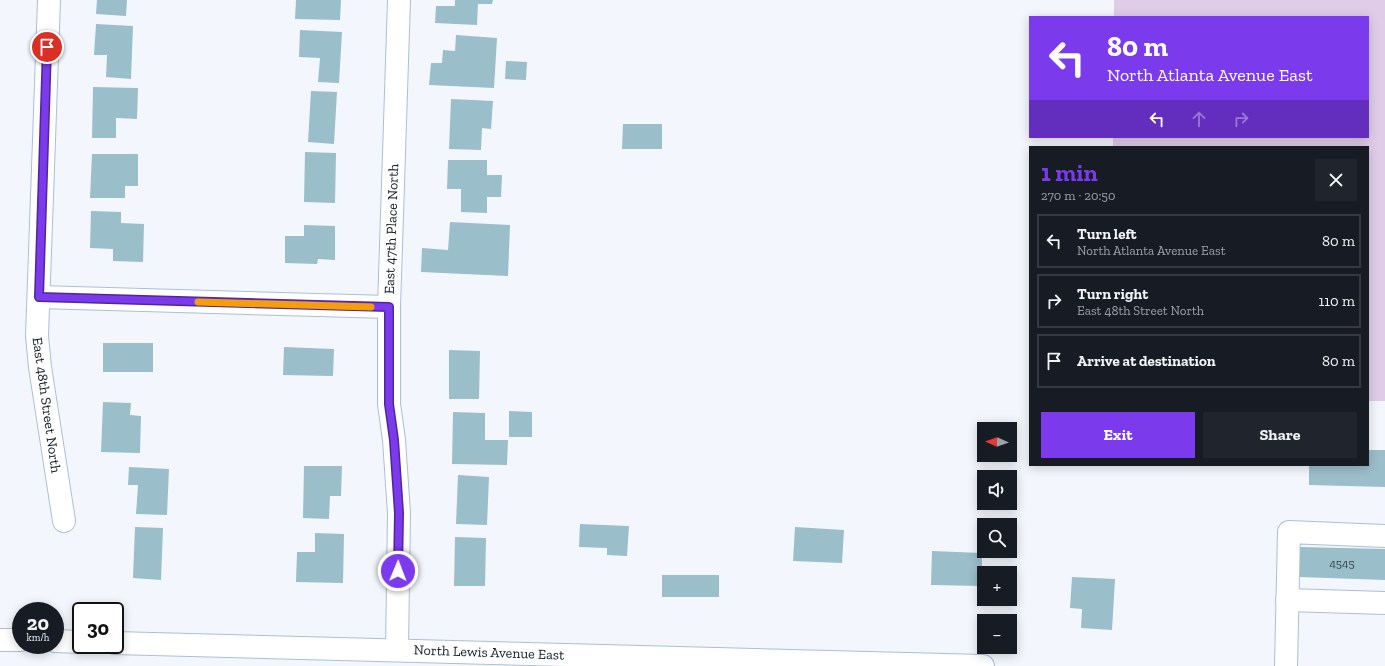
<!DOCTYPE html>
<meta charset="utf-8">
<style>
body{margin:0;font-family:"Zilla Slab",serif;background:#20242c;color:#f1f3f6;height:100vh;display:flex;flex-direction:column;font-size:15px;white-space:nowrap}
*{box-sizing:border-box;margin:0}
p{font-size:13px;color:#9ea1a6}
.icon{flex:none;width:22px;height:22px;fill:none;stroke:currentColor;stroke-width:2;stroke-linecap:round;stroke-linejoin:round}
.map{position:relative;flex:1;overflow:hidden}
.panel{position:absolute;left:1029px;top:146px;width:340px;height:320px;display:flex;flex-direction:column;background:#171b24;border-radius:0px;box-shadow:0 2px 10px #0003}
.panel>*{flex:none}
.banner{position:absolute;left:1029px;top:16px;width:340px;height:122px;border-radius:0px;box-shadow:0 2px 10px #0003;background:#7c3aed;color:#fff;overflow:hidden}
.needle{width:26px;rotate:272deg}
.buttons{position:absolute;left:977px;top:422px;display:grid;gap:8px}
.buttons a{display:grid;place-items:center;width:40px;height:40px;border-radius:0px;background:#171b24;box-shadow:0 2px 10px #0003;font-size:20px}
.speed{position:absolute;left:12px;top:602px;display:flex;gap:8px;font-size:20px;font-weight:700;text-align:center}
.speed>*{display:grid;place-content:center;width:52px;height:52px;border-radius:50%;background:#171b24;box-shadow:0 2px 10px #0003;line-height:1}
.speed small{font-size:10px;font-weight:400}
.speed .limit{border:2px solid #111;border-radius:6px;background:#fff;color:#111}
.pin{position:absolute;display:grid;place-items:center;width:34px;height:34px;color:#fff;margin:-17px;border:2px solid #fff;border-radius:50%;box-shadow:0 1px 4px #0007}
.me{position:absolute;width:44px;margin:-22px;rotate:1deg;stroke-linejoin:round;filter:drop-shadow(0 0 3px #0008)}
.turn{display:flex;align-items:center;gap:14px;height:84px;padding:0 12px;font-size:18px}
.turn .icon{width:52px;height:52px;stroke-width:2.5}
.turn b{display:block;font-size:28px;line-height:34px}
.lanes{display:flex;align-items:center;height:38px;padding:0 12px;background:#0003;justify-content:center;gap:20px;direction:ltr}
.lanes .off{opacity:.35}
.round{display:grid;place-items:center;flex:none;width:42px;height:42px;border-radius:0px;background:#20242c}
.summary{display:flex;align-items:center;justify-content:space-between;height:68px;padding:0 12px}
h1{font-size:24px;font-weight:800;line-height:30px;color:#7c3aed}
.primary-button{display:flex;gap:8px;margin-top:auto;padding:8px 12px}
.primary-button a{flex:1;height:46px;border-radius:0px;background:#7c3aed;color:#fff;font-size:16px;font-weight:800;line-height:46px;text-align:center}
.primary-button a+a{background:#20242c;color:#f1f3f6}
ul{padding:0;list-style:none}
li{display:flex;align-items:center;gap:12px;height:54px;margin:0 8px 6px;padding:0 4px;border:2px solid #363941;border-radius:0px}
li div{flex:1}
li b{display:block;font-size:15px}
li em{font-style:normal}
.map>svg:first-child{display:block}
.green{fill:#e0cce9}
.building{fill:#9abeca}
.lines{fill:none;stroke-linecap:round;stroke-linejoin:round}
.minor-casing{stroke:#a9bfd8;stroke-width:24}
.major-casing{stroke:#a9bfd8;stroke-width:24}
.minor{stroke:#fff;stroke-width:22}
.major{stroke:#fff;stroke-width:22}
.route-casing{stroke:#51269a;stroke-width:10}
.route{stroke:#7c3aed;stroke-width:7}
.slow{stroke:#f59e0b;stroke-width:7}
.labels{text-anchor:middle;stroke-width:3.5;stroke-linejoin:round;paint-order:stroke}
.number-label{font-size:12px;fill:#33424c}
.street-label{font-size:14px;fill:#111922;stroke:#fff}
</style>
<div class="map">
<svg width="1385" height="666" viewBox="0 0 1385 666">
<rect width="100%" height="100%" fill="#f3f7fd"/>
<path class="green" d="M1114,0H1385V401H1368V147H1113V137H1368V17H1114Z"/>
<g class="building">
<path d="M97,0H127L126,16L96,14Z"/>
<path d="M296,0H341L340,20L295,19Z"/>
<path d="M455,0H493L492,4H478L477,25L435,23L436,6H455Z"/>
<path d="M96,24L133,26L131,79L106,77L107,55H94Z"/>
<path d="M300,30L342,32L339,83L318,82L320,58L299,57Z"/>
<path d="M456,35L497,38L494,88L429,85L431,63H442L443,50L455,51Z"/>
<path d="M506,61L527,62L526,80L505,79Z"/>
<path d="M93,87L138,88L137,119L116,118V138H92Z"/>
<path d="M311,91L337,92L334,144L308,142Z"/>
<path d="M451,99L493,101L491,129L482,128L481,150L449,149Z"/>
<path d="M623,124H662V149H622Z"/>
<path d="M305,152L336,153L335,203L304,202Z"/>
<path d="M92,154H138V186H125V198H90Z"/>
<path d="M448,160H487V175H502L501,197H487V213L461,212V189H447Z"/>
<path d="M91,211L121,212V223L144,224L143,262L113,261V249L90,248Z"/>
<path d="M450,222L510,225L508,276L421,272L422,248L448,250Z"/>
<path d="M304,225L335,226V260L318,259L317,264L285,263V236H304Z"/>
<rect x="103" y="343" width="50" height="29"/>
<path d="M284,347L334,349L333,376L283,375Z"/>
<path d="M449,350L480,351L479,399H449Z"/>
<path d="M103,402L131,403L130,415L141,416L140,453L101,452Z"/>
<path d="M509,411L532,412V437H509Z"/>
<path d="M453,412L485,413V440H508L507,465L452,464Z"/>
<path d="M1368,450H1385V487L1309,485V465H1368Z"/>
<path d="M304,466H342L341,496H330L329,519L303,518Z"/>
<path d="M129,467L169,469L167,515L136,514L138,485H128Z"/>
<path d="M458,475L489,477L487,525L456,524Z"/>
<path d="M580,524L629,526L627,556L607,555V548L579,547Z"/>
<path d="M135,527L163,528L161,580L133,578Z"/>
<path d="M795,527L844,530L842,563L793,561Z"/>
<path d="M315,533L344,534L343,583L296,582L297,552H315Z"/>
<path d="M455,537L486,538L485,586H454Z"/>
<path d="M1300,547L1385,549V580L1299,577Z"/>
<path d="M932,551L982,553V586L931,585Z"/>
<rect x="662" y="575" width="57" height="22"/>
<path d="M1072,577L1115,579L1112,630L1081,628L1082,609L1070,608Z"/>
</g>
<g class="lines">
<g class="minor-casing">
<g id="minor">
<path d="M49,0L37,336L40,367L64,521"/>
<path d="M39,297L389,307"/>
<path d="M1287,600L1385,603"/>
<path d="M397,649L399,513L394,440L389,404V307L399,0"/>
<path d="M1286,666L1289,532L1385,536"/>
</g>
</g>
<g class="major-casing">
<g id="major">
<path d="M0,640H21"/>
<path d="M55,641L81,642"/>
<path d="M115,643L983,666"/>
</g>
</g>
<use href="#minor" class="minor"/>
<use href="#major" class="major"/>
</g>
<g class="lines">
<g class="route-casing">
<path id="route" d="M47,47L39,297L389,307V404L394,440L399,513L398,571"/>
</g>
<use href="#route" class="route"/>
<path class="slow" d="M198,302L371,307"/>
</g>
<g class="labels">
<g class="number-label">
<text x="1342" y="567">4545</text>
</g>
<g class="street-label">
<text transform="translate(391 229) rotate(-88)" y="5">East 47th Place North</text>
<text transform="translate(47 405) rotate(82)" y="5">East 48th Street North</text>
<text transform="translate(489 652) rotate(2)" y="5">North Lewis Avenue East</text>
</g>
</g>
</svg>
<div class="buttons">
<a><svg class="needle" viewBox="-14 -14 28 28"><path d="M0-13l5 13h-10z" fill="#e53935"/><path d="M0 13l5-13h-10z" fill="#9ea1a6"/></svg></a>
<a><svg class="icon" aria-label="sound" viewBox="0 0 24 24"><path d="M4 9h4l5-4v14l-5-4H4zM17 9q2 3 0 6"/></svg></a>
<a><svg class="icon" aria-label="search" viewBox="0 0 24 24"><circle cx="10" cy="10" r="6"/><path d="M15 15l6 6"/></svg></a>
<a>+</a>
<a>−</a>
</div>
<div class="speed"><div>20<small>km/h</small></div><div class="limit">30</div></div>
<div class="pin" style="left:47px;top:47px;background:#d93025"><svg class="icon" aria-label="arrive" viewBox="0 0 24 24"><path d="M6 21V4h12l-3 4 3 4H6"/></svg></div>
<svg class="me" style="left:398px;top:571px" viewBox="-20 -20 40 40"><circle r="17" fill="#7c3aed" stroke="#fff" stroke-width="3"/><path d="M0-11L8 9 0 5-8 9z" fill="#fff"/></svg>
<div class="banner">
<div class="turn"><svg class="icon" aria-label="left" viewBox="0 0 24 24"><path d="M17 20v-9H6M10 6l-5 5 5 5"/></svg><div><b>80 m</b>North Atlanta Avenue East</div></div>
<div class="lanes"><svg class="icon" aria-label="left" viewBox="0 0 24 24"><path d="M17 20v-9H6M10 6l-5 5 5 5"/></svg><svg class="icon off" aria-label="ahead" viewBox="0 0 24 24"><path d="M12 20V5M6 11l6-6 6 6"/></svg><svg class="icon off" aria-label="right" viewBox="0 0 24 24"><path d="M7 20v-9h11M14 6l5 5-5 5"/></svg></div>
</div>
<section class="panel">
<div class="summary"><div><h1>1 min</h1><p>270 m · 20:50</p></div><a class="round"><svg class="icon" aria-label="close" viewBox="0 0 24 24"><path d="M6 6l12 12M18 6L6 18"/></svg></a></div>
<ul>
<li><svg class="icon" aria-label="left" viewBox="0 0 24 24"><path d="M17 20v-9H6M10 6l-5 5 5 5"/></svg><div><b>Turn left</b><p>North Atlanta Avenue East</p></div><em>80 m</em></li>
<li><svg class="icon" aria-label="right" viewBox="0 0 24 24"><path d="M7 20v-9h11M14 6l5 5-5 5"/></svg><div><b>Turn right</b><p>East 48th Street North</p></div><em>110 m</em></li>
<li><svg class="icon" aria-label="arrive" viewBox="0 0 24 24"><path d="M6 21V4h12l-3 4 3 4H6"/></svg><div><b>Arrive at destination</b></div><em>80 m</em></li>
</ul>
<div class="primary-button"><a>Exit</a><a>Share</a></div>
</section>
</div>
